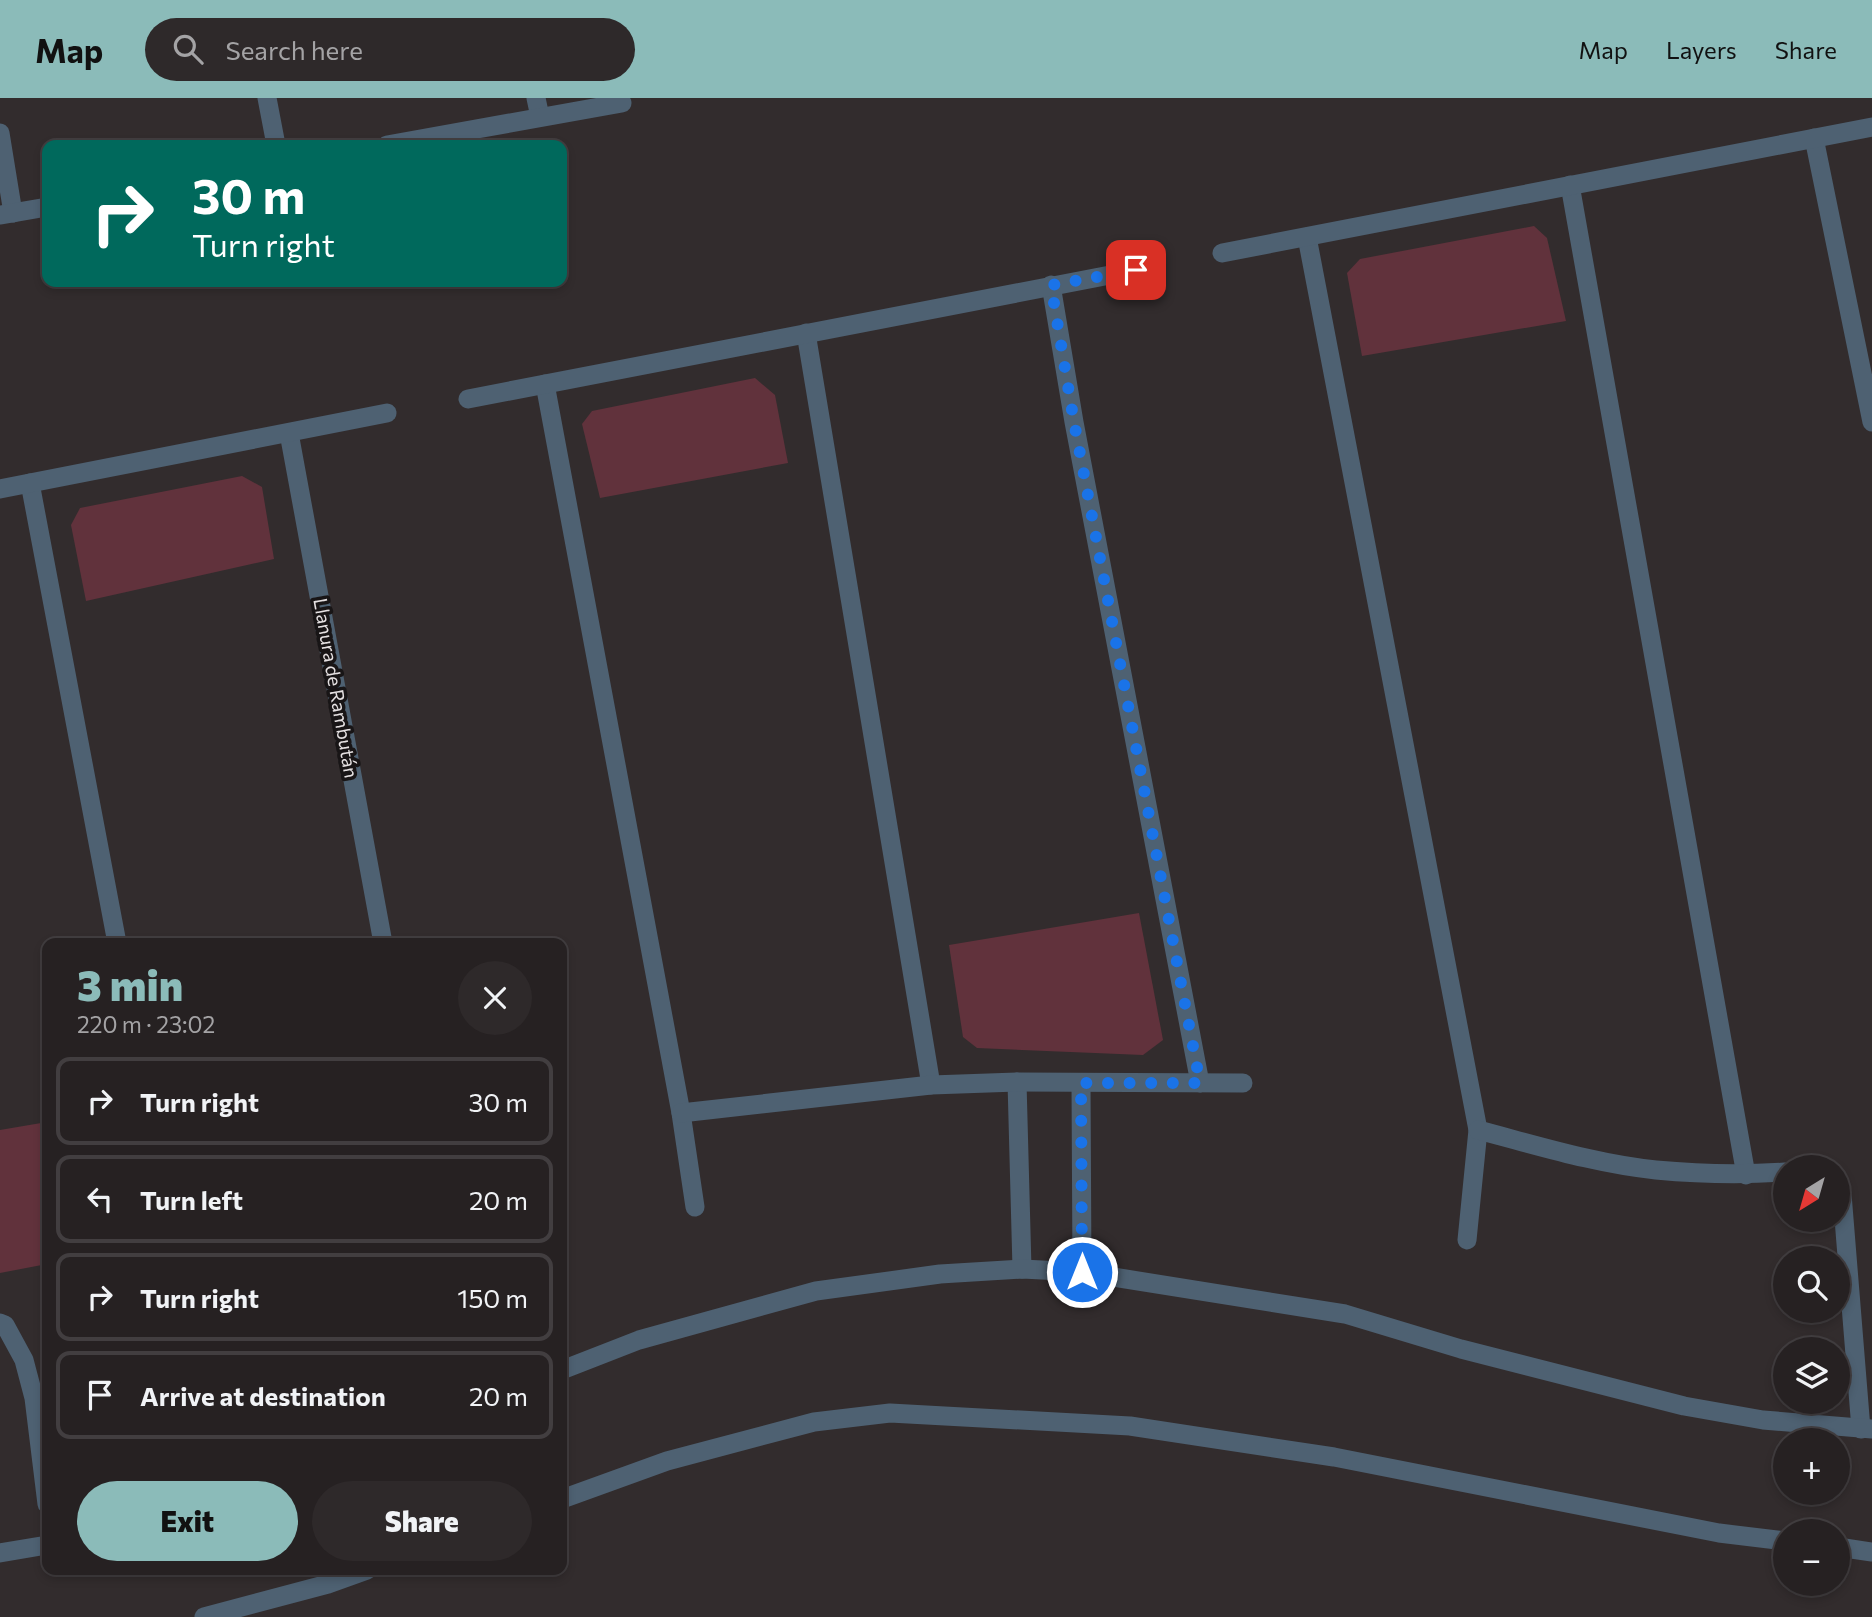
<!DOCTYPE html>
<meta charset="utf-8">
<style>
body{margin:0;font-family:Commissioner,sans-serif;background:#2e292a;color:#f1f3f6;height:100vh;display:flex;flex-direction:column;font-size:26px;white-space:nowrap}
*{box-sizing:border-box;margin:0}
p{font-size:23px;color:#a4a3a5}
.icon{flex:none;width:38px;height:38px;fill:none;stroke:currentColor;stroke-width:2;stroke-linecap:round;stroke-linejoin:round}
.map{position:relative;flex:1;overflow:hidden}
.sheet{position:absolute;left:42px;top:840px;width:525px;height:637px;display:flex;flex-direction:column;background:#262122;border-radius:14px;box-shadow:0 4px 10px #0003,0 0 0 2px #423e40}
.sheet>*{flex:none}
.guide{position:absolute;left:42px;top:42px;width:525px;height:147px;border-radius:14px;box-shadow:0 4px 10px #0003,0 0 0 2px #423e40;background:#00695c;color:#fff;overflow:hidden}
.needle{width:46px;rotate:217deg}
.fabs{position:absolute;left:1773px;top:1057px;display:grid;gap:14px}
.fabs a{display:grid;place-items:center;width:77px;height:77px;border-radius:50%;background:#262122;box-shadow:0 4px 10px #0003,0 0 0 2px #423e40;font-size:35px}
.pin{position:absolute;display:grid;place-items:center;width:60px;height:60px;color:#fff;margin:-30px;border-radius:14px;box-shadow:0 4px 10px #0006}
.me{position:absolute;width:77px;margin:-38px;rotate:0deg;stroke-linejoin:round;filter:drop-shadow(0 0 5px #0008)}
.turn{display:flex;align-items:center;gap:24px;height:147px;padding:0 35px;font-size:32px}
.turn .icon{width:91px;height:91px;stroke-width:2.5}
.turn b{display:block;font-size:49px;line-height:60px}
.round{display:grid;place-items:center;flex:none;width:74px;height:74px;border-radius:37px;background:#2e292a}
.summary{display:flex;align-items:center;justify-content:space-between;height:119px;padding:0 35px}
h1{font-size:42px;font-weight:800;line-height:52px;color:#8bbbb9}
.cta{display:flex;gap:14px;margin-top:auto;padding:14px 35px}
.cta a{flex:1;height:80px;border-radius:42px;background:#8bbbb9;color:#111;font-size:28px;font-weight:800;line-height:80px;text-align:center}
.cta a+a{background:#2e292a;color:#f1f3f6}
ul{padding:0;list-style:none}
li{display:flex;align-items:center;gap:21px;height:88px;margin:0 14px 10px;padding:0 21px;border:4px solid #423e40;border-radius:14px}
li div{flex:1}
li b{display:block;font-size:26px}
li em{font-style:normal}
header{display:flex;align-items:center;gap:42px;box-sizing:border-box;height:98px;padding:0 35px;background:#8bbbb9;color:#111}
header strong{font-size:33px}
nav{display:flex;gap:38px;margin-inline-start:auto;font-size:24px}
.search{width:490px;height:63px;background:#2e292a;display:flex;align-items:center;gap:18px;box-sizing:border-box;padding:0 24px;border-radius:38px;color:#a4a3a5;font-size:26px}
.map>svg:first-child{display:block}
.green{fill:#61323c}
.lines{fill:none;stroke-linecap:round;stroke-linejoin:round}
.minor{stroke:#4e6172;stroke-width:19}
.tertiary{stroke:#4e6172;stroke-width:19}
.route{stroke:#1a73e8;stroke-width:12;stroke-dasharray:0 21.6}
.labels{text-anchor:middle;stroke-width:7;stroke-linejoin:round;paint-order:stroke}
.street-label{font-size:19px;fill:#e5e1e2;stroke:#181516}
</style>
<header>
<strong>Map</strong>
<div class="search"><svg class="icon" aria-label="search" viewBox="0 0 24 24"><circle cx="10" cy="10" r="6"/><path d="M15 15l6 6"/></svg>Search here</div>
<nav><a>Map</a><a>Layers</a><a>Share</a></nav>
</header>
<div class="map">
<svg width="1872" height="1519" viewBox="0 0 1872 1519">
<rect width="100%" height="100%" fill="#322c2d"/>
<g class="green">
<path d="M1534,128L1547,140L1566,223L1362,258L1347,175L1360,161Z"/>
<path d="M755,280L775,297L788,365L600,400L582,326L592,313Z"/>
<path d="M242,378L262,389L274,461L86,503L71,427L80,410Z"/>
<path d="M1139,815L1163,942L1143,957L977,950L963,939L949,847Z"/>
<path d="M47,1024V1166L0,1175V1032Z"/>
</g>
<g class="lines">
<g class="minor">
<path d="M267,0L276,47"/>
<path d="M536,0L540,19"/>
<path d="M0,35L13,115"/>
<path d="M1814,40L1872,324"/>
<path d="M387,47L622,5"/>
<path d="M1570,87L1746,1077"/>
<path d="M1,117L47,109"/>
<path d="M1307,139L1478,1032L1467,1142"/>
<path d="M1222,155L1872,29"/>
<path d="M1051,187L1074,324L1200,985"/>
<path d="M806,235L931,987"/>
<path d="M545,286L681,1015L695,1109"/>
<path d="M468,301L1136,172"/>
<path d="M289,335L383,845"/>
<path d="M30,385L117,845"/>
<path d="M0,391L387,315"/>
<path d="M1017,984L1022,1171"/>
<path d="M1081,985L1082,1174"/>
<path d="M681,1015L931,987L1017,984L1243,985"/>
<path d="M1478,1032C1536,1047 1596,1066 1656,1072C1699,1076 1742,1077 1785,1074"/>
<path d="M1838,1090L1842,1096L1861,1331"/>
<path d="M0,1225L5,1227L24,1262L34,1300L47,1406"/>
<path d="M562,1401L667,1363L814,1324L890,1315L1130,1328L1334,1359L1719,1435L1785,1443"/>
<path d="M1838,1449L1872,1454"/>
<path d="M204,1519L328,1486L367,1472"/>
</g>
<g class="tertiary">
<path d="M562,1272L639,1242L816,1193L940,1176L1022,1171L1082,1174L1345,1216L1461,1251L1684,1308L1763,1322L1872,1331"/>
<path d="M0,1455L47,1447"/>
</g>
</g>
<g class="lines">
<path class="route" d="M1082,1174L1081,985H1200L1074,324L1051,187L1136,172"/>
</g>
<g class="labels">
<g class="street-label">
<text transform="translate(336 590) rotate(80)" y="7">Llanura de Rambután</text>
</g>
</g>
</svg>
<div class="fabs">
<a><svg class="needle" viewBox="-14 -14 28 28"><path d="M0-13l5 13h-10z" fill="#e53935"/><path d="M0 13l5-13h-10z" fill="#a4a3a5"/></svg></a>
<a><svg class="icon" aria-label="search" viewBox="0 0 24 24"><circle cx="10" cy="10" r="6"/><path d="M15 15l6 6"/></svg></a>
<a><svg class="icon" aria-label="layers" viewBox="0 0 24 24"><path d="M12 4l9 5-9 5-9-5zM3 14l9 5 9-5"/></svg></a>
<a>+</a>
<a>−</a>
</div>
<div class="pin" style="left:1136px;top:172px;background:#d93025"><svg class="icon" aria-label="arrive" viewBox="0 0 24 24"><path d="M6 21V4h12l-3 4 3 4H6"/></svg></div>
<svg class="me" style="left:1082px;top:1174px" viewBox="-20 -20 40 40"><circle r="17" fill="#1a73e8" stroke="#fff" stroke-width="3"/><path d="M0-11L8 9 0 5-8 9z" fill="#fff"/></svg>
<div class="guide">
<div class="turn"><svg class="icon" aria-label="right" viewBox="0 0 24 24"><path d="M7 20v-9h11M14 6l5 5-5 5"/></svg><div><b>30 m</b>Turn right</div></div>
</div>
<section class="sheet">
<div class="summary"><div><h1>3 min</h1><p>220 m · 23:02</p></div><a class="round"><svg class="icon" aria-label="close" viewBox="0 0 24 24"><path d="M6 6l12 12M18 6L6 18"/></svg></a></div>
<ul>
<li><svg class="icon" aria-label="right" viewBox="0 0 24 24"><path d="M7 20v-9h11M14 6l5 5-5 5"/></svg><div><b>Turn right</b></div><em>30 m</em></li>
<li><svg class="icon" aria-label="left" viewBox="0 0 24 24"><path d="M17 20v-9H6M10 6l-5 5 5 5"/></svg><div><b>Turn left</b></div><em>20 m</em></li>
<li><svg class="icon" aria-label="right" viewBox="0 0 24 24"><path d="M7 20v-9h11M14 6l5 5-5 5"/></svg><div><b>Turn right</b></div><em>150 m</em></li>
<li><svg class="icon" aria-label="arrive" viewBox="0 0 24 24"><path d="M6 21V4h12l-3 4 3 4H6"/></svg><div><b>Arrive at destination</b></div><em>20 m</em></li>
</ul>
<div class="cta"><a>Exit</a><a>Share</a></div>
</section>
</div>
